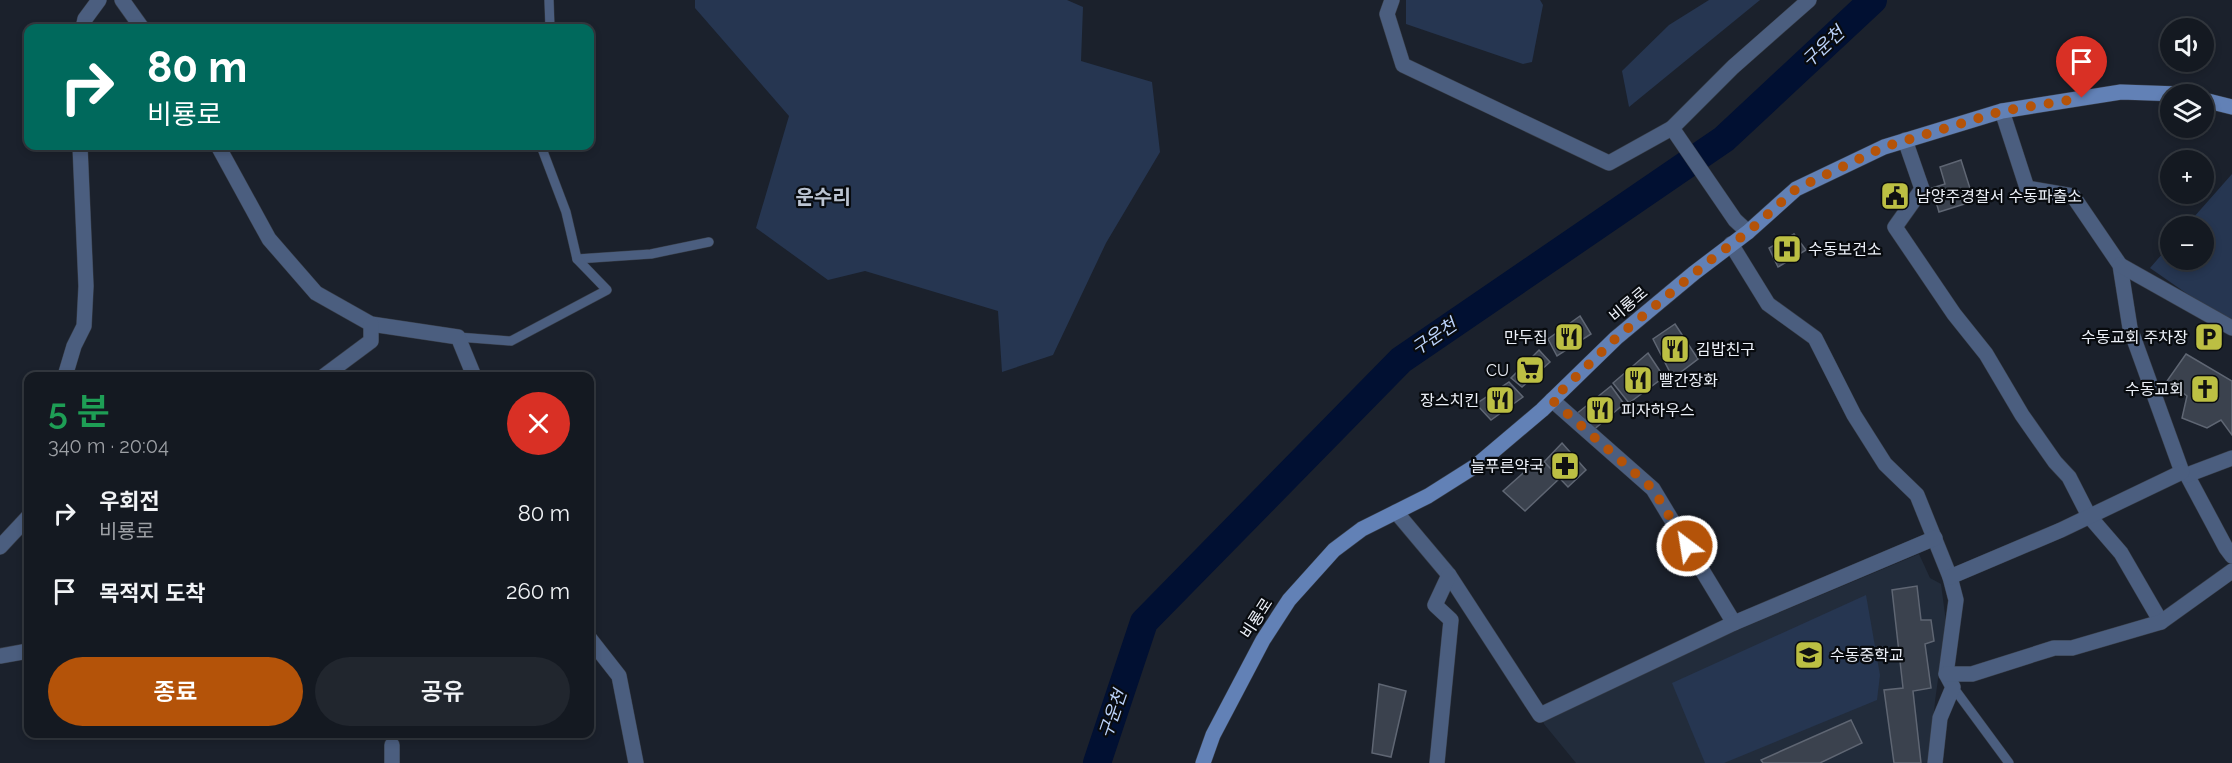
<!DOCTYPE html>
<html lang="ko">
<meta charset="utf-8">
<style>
body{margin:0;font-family:Raleway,"Noto Sans KR",sans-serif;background:#21262e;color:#f1f3f6;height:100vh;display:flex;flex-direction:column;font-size:22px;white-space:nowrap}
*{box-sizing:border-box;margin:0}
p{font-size:20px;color:#9da0a5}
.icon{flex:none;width:33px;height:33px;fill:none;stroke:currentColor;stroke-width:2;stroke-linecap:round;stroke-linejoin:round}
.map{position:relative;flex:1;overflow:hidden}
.drawer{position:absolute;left:24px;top:372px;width:570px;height:366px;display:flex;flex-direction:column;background:#141921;border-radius:12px;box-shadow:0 3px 9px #0003,0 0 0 2px #33383f}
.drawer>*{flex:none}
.hud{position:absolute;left:24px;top:24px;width:570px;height:126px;border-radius:12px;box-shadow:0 3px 9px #0003,0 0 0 2px #33383f;background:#00695c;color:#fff;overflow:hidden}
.controls{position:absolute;left:2160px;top:18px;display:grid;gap:12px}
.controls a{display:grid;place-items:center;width:54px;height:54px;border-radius:50%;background:#141921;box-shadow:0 3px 9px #0003,0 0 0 2px #33383f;font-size:30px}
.pin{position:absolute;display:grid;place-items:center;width:51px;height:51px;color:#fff;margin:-62px -26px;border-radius:50% 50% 50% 0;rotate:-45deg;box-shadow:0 0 6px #0007}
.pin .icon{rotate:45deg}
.me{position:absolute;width:66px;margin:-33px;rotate:329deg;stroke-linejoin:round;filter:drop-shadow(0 0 4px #0008)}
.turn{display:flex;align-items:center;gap:21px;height:126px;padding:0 24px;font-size:27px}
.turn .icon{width:78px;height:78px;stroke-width:2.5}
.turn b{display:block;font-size:42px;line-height:51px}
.round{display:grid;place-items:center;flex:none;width:63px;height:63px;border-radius:32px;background:#21262e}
.summary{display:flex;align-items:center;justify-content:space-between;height:102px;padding:0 24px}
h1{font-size:36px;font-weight:600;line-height:45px;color:#1e9e55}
.button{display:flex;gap:12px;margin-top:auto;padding:12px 24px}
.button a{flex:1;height:69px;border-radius:36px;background:#b45309;color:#fff;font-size:24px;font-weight:600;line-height:69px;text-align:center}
.button a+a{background:#21262e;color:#f1f3f6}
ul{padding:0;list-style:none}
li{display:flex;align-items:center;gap:18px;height:78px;padding:0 24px}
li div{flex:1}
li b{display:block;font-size:22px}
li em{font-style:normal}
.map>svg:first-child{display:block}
.built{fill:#222c3b}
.green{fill:#263651}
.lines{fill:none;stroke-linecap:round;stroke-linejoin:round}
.river{stroke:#011032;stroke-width:28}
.building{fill:#3b424e;stroke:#5f6673;stroke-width:1.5}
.service-casing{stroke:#383e49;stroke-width:10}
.minor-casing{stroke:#383e49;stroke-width:16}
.secondary-casing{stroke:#383e49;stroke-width:16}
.service{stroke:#4b5e7f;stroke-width:9}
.minor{stroke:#4b5e7f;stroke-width:15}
.secondary{stroke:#6281b6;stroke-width:15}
.route{stroke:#b45309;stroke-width:10;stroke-dasharray:0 18}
.labels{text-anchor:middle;stroke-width:4.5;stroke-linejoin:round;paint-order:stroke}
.poi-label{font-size:16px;fill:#ecf0f8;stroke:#080b0f;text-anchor:start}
.street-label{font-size:16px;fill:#ecf0f8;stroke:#080b0f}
.water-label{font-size:18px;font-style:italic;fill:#bcd3fb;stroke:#080b0f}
.quarter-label{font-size:20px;font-weight:bold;fill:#bbc4d2;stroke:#080b0f}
</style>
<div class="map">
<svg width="2232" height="763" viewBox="0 0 2232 763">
<rect width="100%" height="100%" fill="#1b212c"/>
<path class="built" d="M1919,554L1930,578L1941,584L1946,622L1935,701L1930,763H1576L1544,724L1541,712Z"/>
<g class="green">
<path d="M695,0H1067L1083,7L1081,61L1152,82L1160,152L1106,243L1053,355L1002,372L998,311L865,271L828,280L756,228L789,116L695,8Z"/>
<path d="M1406,0H1540L1543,5L1532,62L1523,64L1406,24Z"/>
<path d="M1709,0H1760L1629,107L1622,71L1669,25Z"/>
<path d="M2232,174V325L2150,268L2170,245V260H2204V226H2186Z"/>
<path d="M1866,595L1880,675L1877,700L1724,763H1705L1672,683Z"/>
</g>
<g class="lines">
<path class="river" d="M1097,763L1144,622L1401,360L1724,139L1873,0"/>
</g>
<g class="building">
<path d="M1961,160L1974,201L1939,212L1932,188L1945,184L1940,167Z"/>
<path d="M1794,234L1806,250L1778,267L1769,248Z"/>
<path d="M1580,316L1591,334L1557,356L1548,339Z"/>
<path d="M1675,324L1698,359L1673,378L1653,339Z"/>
<path d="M1539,350L1550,362L1522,387L1511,378Z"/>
<path d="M1648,353L1664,377L1629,403L1613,383Z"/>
<path d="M2186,354L2232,381V435L2221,420L2207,428L2182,418L2187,396L2167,381Z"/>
<path d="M1509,382L1523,397L1491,420L1476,404Z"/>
<path d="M1611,386L1624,404L1591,432L1575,415Z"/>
<path d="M1562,443L1586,470L1568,487L1544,462Z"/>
<path d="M1540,458L1560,478L1525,511L1503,491Z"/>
<path d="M1917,586L1921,620H1931L1934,641L1925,644L1931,688L1913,691L1921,763H1894L1884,690L1903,688L1892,590Z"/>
<path d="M1379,684L1406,691L1391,757L1372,753Z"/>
<path d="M1851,720L1862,743L1820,763H1763L1761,760Z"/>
</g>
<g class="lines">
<g class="service-casing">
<g id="service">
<path d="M549,0L550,28"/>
<path d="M577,259L651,254L709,242"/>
<path d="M458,337L511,341L607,290L577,259L566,212L541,146"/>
<path d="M1953,687L2009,763"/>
</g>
</g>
<g class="minor-casing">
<g id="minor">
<path d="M122,0L142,28"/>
<path d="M1392,0L1387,14L1403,65L1609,163L1672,128"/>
<path d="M83,28L85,19L99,0"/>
<path d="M2002,111L2027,188L2073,196L2120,265L2130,328L2182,472L2187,475L2226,548L2232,556"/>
<path d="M1905,140L1922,189L1895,227L1954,314L1986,354L2022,415L2055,462L2069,477L2089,516L2121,553L2161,622"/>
<path d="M218,146L269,239L316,293L371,324L458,337L474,376"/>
<path d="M1748,232L1735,220L1672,128L1733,67L1809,0"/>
<path d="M1731,244L1768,304L1815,338L1854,415L1885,464L1917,495L1950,577L1956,600L1946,674L1953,687L1940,718L1935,763"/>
<path d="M2120,265L2232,328"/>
<path d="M65,376L74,346L84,326L86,286L80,146"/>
<path d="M324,376L371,341V324"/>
<path d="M1552,400L1653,489L1734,623"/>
<path d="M2187,475L2232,458"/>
<path d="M1396,512L1449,575L1540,715L1734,623L1935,538"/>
<path d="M0,547L28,517"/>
<path d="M1950,577L2061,530L2182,472"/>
<path d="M590,639L619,676L636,763"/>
<path d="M0,656L28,651"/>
<path d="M1946,674H1972L2054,648H2072L2161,622L2232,571"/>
<path d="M392,745V763"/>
<path d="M1437,763L1451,620L1435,605L1449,575"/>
</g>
</g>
<g class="secondary-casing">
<g id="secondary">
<path d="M2204,100L2232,107"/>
<path d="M1203,763L1213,735L1263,640L1289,600L1334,550L1362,529L1428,496L1477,465L1542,410L1616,338L1694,273L1748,232L1796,189L1884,147L2002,111L2121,92L2179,94"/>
</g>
</g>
<use href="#service" class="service"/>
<use href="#minor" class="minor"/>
<use href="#secondary" class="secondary"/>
</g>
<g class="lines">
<path class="route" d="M1687,546L1653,489L1552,400L1616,338L1713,258L1748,232L1796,189L1884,147L2002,111L2082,98"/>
</g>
<defs>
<g id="civic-square" transform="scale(1.5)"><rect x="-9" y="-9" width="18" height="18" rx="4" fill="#bcbf43" stroke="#080b0f"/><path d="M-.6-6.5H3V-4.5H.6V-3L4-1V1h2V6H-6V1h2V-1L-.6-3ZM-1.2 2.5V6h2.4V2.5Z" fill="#111"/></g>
<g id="hospital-square" transform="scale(1.5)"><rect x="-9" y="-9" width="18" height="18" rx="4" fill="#bcbf43" stroke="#080b0f"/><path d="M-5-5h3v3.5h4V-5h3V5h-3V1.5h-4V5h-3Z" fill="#111"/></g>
<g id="restaurant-square" transform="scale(1.5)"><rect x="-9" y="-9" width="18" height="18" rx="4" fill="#bcbf43" stroke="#080b0f"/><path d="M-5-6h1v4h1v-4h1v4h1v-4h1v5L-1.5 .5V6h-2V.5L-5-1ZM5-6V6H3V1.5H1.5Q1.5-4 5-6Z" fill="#111"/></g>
<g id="parking-square" transform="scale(1.5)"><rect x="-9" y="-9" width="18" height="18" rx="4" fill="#bcbf43" stroke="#080b0f"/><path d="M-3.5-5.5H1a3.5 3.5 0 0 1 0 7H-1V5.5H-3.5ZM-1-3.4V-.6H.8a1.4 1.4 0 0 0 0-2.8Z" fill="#111"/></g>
<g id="supermarket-square" transform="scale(1.5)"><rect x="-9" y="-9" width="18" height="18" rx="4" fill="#bcbf43" stroke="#080b0f"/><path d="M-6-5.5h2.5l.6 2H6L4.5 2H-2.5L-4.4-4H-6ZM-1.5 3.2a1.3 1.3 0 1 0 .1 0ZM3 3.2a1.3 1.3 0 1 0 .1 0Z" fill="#111"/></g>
<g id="church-square" transform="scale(1.5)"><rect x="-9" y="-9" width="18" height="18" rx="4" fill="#bcbf43" stroke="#080b0f"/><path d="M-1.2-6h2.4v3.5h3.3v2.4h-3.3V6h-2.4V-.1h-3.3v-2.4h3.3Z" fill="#111"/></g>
<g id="pharmacy-square" transform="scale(1.5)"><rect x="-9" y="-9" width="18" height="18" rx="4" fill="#bcbf43" stroke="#080b0f"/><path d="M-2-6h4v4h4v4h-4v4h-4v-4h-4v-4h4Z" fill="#111"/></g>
<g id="school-square" transform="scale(1.5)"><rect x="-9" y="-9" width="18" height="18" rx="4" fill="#bcbf43" stroke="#080b0f"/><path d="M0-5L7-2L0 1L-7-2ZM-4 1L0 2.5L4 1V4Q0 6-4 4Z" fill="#111"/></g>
</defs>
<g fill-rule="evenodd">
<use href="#civic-square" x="1895" y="196"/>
<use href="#hospital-square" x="1787" y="249"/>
<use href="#restaurant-square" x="1569" y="337"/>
<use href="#parking-square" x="2209" y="337"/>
<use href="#restaurant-square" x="1675" y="349"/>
<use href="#supermarket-square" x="1530" y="370"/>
<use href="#restaurant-square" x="1638" y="380"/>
<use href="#church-square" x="2205" y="389"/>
<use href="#restaurant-square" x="1500" y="400"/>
<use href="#restaurant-square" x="1600" y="410"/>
<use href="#pharmacy-square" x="1565" y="466"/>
<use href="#school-square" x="1809" y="655"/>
</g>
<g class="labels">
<g class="poi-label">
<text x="1916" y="202">남양주경찰서 수동파출소</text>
<text x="1808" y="255">수동보건소</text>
<text x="1548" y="343" text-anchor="end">만두집</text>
<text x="2188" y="343" text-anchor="end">수동교회 주차장</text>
<text x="1696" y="355">김밥친구</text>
<text x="1509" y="376" text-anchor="end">CU</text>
<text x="1659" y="386">빨간장화</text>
<text x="2184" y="395" text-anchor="end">수동교회</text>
<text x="1479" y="406" text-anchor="end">장스치킨</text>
<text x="1621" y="416">피자하우스</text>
<text x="1544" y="472" text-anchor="end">늘푸른약국</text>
<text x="1830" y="661">수동중학교</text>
</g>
<g class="street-label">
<text transform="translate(1628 304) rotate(-40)" y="6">비룡로</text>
<text transform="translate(1256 618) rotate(-57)" y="6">비룡로</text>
</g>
<g class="water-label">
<text transform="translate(1823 47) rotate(-43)" y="6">구운천</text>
<text transform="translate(1434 337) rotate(-34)" y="6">구운천</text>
<text transform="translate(1113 714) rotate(-71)" y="6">구운천</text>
</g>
<g class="quarter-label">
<text x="823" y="204">운수리</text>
</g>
</g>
</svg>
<div class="controls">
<a><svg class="icon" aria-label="sound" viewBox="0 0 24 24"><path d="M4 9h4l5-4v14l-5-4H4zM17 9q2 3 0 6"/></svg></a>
<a><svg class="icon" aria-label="layers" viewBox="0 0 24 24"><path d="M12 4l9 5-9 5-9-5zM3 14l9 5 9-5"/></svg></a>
<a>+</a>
<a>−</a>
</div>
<div class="pin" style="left:2082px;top:98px;background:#d93025"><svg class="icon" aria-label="arrive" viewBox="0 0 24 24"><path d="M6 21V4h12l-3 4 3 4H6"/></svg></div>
<svg class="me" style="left:1687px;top:546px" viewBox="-20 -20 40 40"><circle r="17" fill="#b45309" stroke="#fff" stroke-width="3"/><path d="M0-11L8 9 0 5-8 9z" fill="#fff"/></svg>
<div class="hud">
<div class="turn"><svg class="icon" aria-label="right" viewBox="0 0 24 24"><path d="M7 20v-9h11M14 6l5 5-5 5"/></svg><div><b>80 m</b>비룡로</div></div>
</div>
<section class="drawer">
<div class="summary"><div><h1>5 분</h1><p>340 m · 20:04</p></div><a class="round" style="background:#d93025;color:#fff"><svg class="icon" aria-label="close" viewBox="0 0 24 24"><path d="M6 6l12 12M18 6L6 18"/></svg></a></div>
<ul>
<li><svg class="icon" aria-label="right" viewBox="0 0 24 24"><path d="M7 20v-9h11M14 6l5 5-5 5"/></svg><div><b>우회전</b><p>비룡로</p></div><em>80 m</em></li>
<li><svg class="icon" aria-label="arrive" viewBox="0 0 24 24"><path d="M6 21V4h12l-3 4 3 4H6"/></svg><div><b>목적지 도착</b></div><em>260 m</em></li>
</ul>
<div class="button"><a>종료</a><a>공유</a></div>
</section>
</div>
